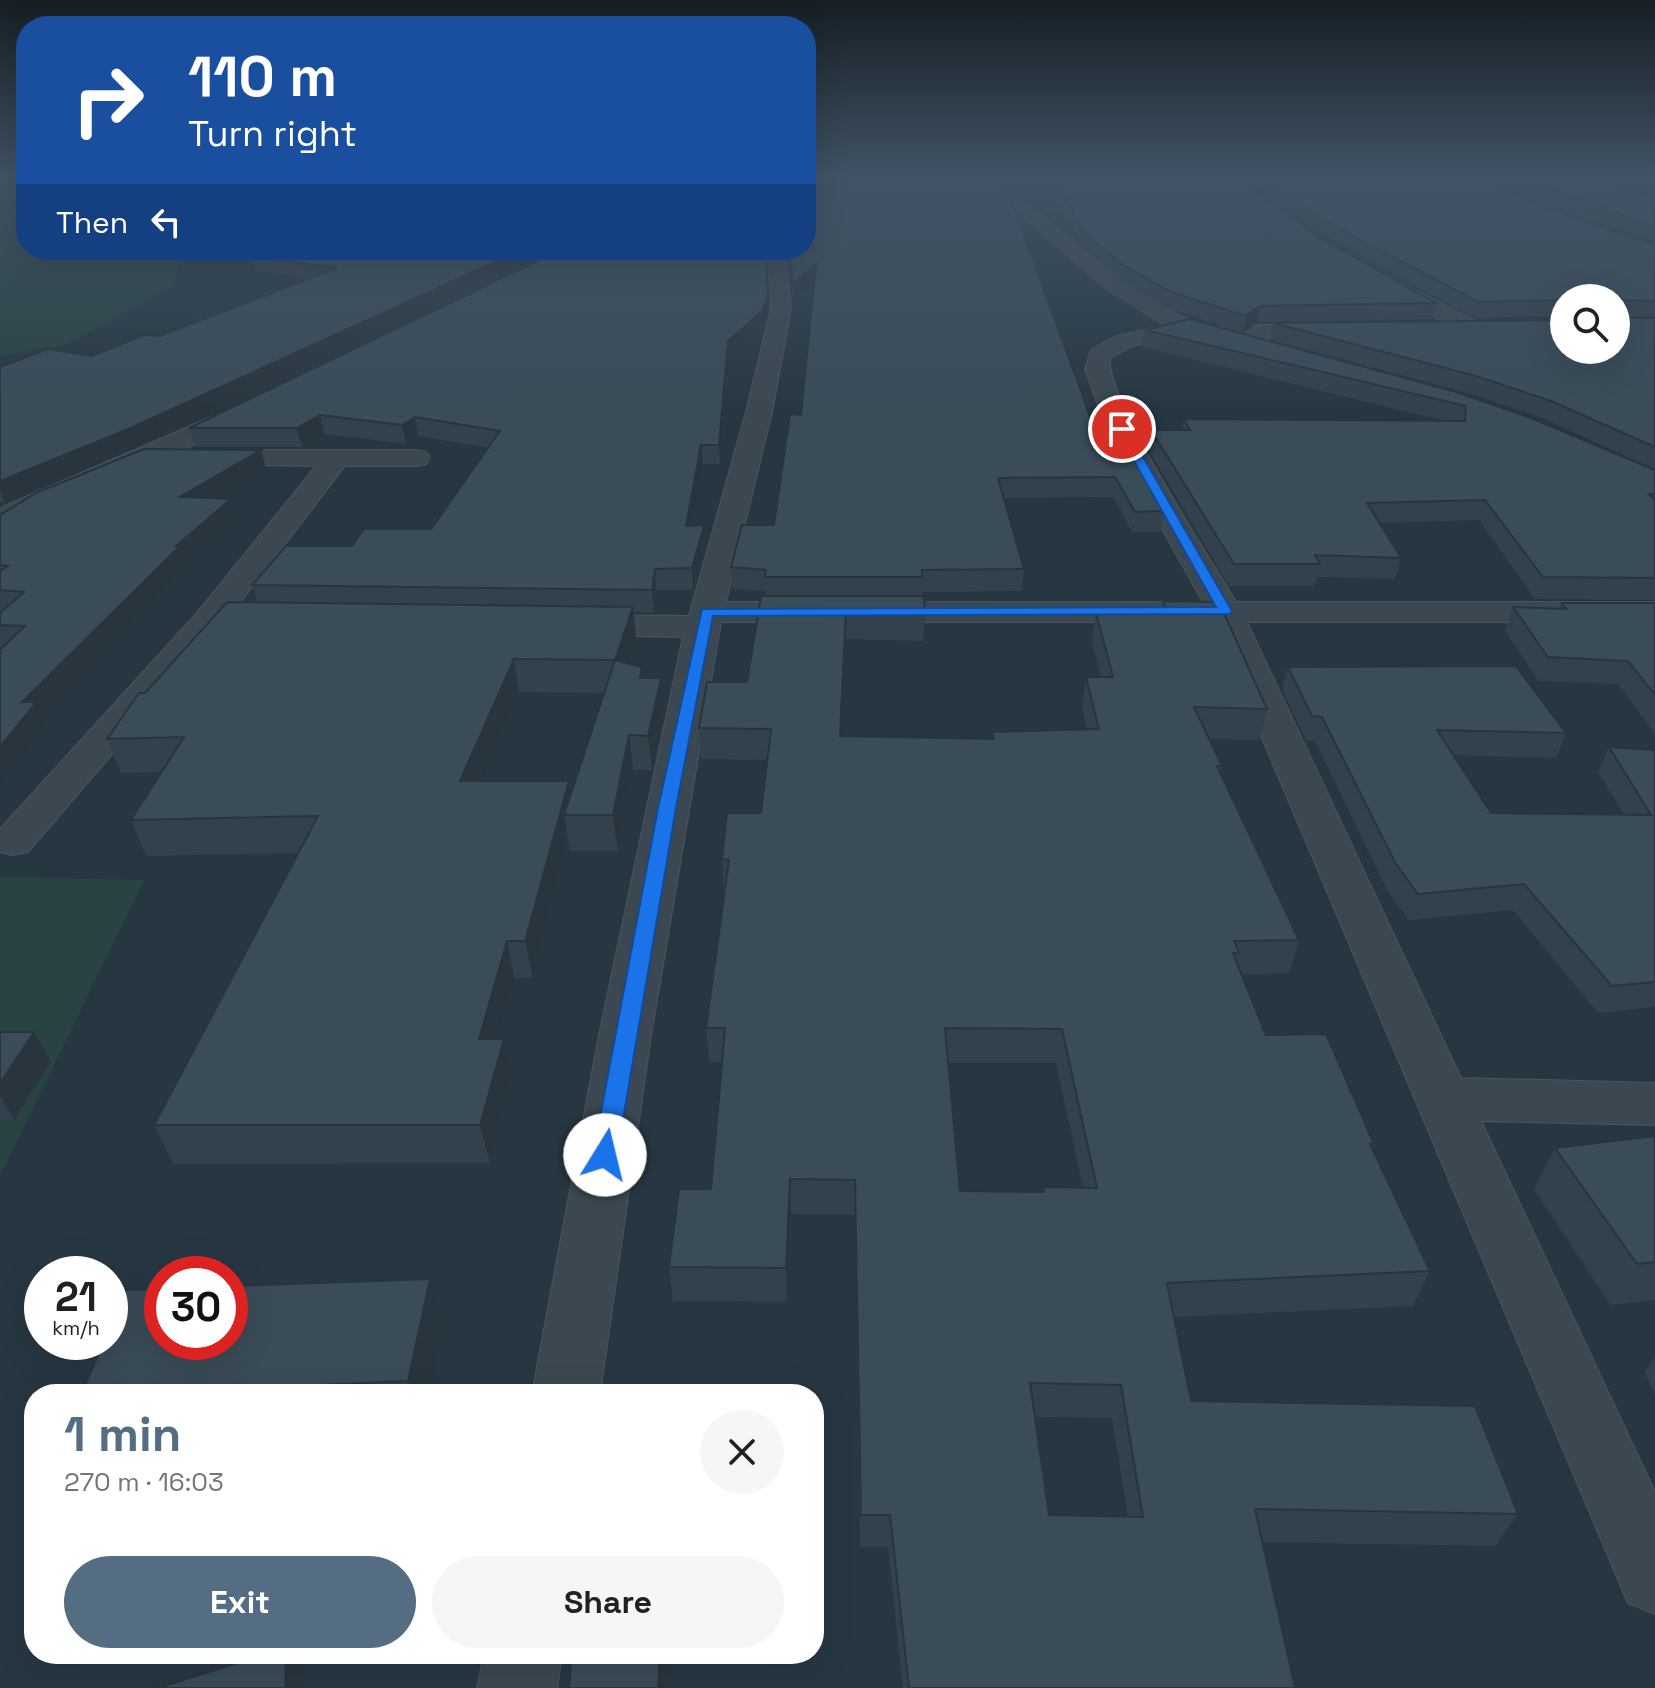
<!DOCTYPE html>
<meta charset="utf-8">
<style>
body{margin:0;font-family:"Space Grotesk",sans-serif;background:#f6f6f6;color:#202124;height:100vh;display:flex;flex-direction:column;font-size:30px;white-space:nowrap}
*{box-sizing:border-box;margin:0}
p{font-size:26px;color:#757577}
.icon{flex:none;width:44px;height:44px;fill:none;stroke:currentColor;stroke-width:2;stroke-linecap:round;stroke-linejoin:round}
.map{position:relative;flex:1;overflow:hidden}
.sheet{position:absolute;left:24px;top:1384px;width:800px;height:280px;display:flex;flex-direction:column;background:#fff;border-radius:32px;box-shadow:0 8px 32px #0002}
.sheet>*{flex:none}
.guide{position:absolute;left:16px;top:16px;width:800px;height:244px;border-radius:32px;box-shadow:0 8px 32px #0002;background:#1a4fa0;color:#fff;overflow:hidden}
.controls{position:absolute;left:1550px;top:284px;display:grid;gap:16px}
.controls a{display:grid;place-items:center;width:80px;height:80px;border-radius:50%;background:#fff;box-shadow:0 8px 32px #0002;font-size:40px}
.speed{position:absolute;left:24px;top:1256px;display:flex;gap:16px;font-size:40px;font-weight:700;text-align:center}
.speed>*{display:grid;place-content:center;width:104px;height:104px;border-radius:50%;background:#fff;box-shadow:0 8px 32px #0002;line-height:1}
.speed small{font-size:20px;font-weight:400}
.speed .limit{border:12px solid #d22;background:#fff;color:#111}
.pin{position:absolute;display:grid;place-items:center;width:68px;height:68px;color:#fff;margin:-34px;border:4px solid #fff;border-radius:50%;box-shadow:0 2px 8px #0007}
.me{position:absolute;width:88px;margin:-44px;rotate:9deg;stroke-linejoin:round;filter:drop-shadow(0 0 6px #0008)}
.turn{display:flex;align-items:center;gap:28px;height:168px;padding:0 40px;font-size:36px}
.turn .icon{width:104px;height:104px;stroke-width:2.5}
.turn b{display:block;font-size:56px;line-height:68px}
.then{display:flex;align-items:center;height:76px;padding:0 40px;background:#0003;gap:16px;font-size:30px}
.round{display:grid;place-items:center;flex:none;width:84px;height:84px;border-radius:42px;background:#f6f6f6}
.headline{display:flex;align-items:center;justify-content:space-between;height:136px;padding:0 40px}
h1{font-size:48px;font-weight:800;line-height:60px;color:#546d82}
.cta{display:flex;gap:16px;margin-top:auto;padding:16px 40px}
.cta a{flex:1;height:92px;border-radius:48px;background:#546d82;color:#fff;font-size:32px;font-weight:800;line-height:92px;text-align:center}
.cta a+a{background:#f6f6f6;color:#202124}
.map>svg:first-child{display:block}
.green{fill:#294342}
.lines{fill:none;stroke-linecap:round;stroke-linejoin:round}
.stream{fill:#1a3040;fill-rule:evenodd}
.minor-casing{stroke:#48545e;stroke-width:2}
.minor{fill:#3c4851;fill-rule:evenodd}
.wall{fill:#32414c;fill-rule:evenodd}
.shaded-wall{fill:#29353e}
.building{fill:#3a4c58;stroke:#29353e;stroke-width:2;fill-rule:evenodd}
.route{fill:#1a73e8;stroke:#114b97;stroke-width:2}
</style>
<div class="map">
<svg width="1655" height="1688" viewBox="0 0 1655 1688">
<rect width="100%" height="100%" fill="#273742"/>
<g class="green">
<path d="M0,176H26V250H190L181,256L173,287L67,344L0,356Z"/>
<path d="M1558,176H1655V222L1493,189L1582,184Z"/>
<path d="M0,877L144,880L0,1176Z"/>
</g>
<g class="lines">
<path class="stream" d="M1615,176L1655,184V188L1616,177Z"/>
<g class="minor-casing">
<g id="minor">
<path d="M977,176H993L1119,279L1181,316L1207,327L1332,323L1343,330L1332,337L1207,340L1185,333L1130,347L1110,358C1105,399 1210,558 1236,602H1655V622H1247L1461,1078L1655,1083V1125L1481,1121L1655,1492V1614L1628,1603L1213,622H721L651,1035L600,1394H532L599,1035L683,637L575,635L563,632L558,625L563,618L575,615L689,616L746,412L771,309L767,250H785L791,309L772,412L726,602H1203L1122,457L1096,400L1085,369L1091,350L1114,337L1164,325L1104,287Z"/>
<path d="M1383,274L1477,322L1480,327L1477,332H1461L1376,284L1373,280Z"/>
<path d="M246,402L255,405L259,410L255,415L154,464L0,528V508Z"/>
<path d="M202,450H416L426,452L430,458L426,464L416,466H345L221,627L28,852L12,855L0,852V829L197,613L316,466L192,464L188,458L192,452Z"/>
<path d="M484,1654H562L557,1688H477Z"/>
</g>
</g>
<use href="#minor" class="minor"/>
</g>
<g class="wall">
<path d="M1046,176H1234L1316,236L1436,303L1432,319L1257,322L1243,333L1168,308L1120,280L1082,245Z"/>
<path d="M1241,176H1473L1571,217L1655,245V317L1620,316L1622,318H1655V470L1545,419L1471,394L1270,340L1273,323L1564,350L1616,298H1564V316L1474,318L1328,237Z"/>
<path d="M1477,176H1593L1655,198V243Z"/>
<path d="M223,250H554L133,449L5,503L0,502V367L92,356L160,336L309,279L256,271L253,259L224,255Z"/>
<path d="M788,250H806L1095,430L1164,511L1160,532H1132L1113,497L1004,498L1024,569L1022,591L922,592L925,612L923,641L846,639L841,736L991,739L992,732L1087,730L1082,708L1086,677H1101L1092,642L1096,613L1161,614L1163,601L1267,709L1260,740L1209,739L1222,766L1221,773L1299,940L1289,973L1242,975L1266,1035L1374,1144L1373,1149L1430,1271L1413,1306L1174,1317L1191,1401L1518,1514L1495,1546L1262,1542L1295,1688H903L888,1547H860L855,1215L791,1214L787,1302L673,1301L669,1267L711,1189L722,1062H709L706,1028L725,892H724L722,859L761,813L768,760L701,759L699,728L747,682L765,596V591L732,589L731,567L774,525L801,415L814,280L793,300ZM948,1063H1056L1083,1188L1043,1187V1192L960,1191ZM1035,1417L1112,1418L1128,1517L1049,1515Z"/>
<path d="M768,309L764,326L728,358L720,464H703L691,525L705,546L693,590H656L654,613L634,612L636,639L628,664L644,678L664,712L652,770H633L618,851H570L568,839L533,978H514L498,1039L512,1076L490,1163L173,1164L154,1125L299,853L146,856L131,820L162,772L121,773L107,739L145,693L257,602L252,585L352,546L431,529L488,448L418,436L406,444L324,434L302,447H195L189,428ZM519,692L604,693L571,795L569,781H483Z"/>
<path d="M1145,330L1456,392L1655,470V600L1535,599L1479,520L1379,523L1401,558L1395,579L1317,577L1314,586H1229L1148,449L1151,430H1182L1184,419L1445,421L1142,347Z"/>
<path d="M261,450L266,469L216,498L236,519L186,564V567L42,716L46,725L3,647H0V613L2,611H0V515Z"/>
<path d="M1562,603H1655V734L1618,684L1538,681L1505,630L1513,607L1559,609Z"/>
<path d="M1288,667L1566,733L1556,758L1453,755L1491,813L1624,815L1598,772L1609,747L1655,750V1007L1598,1013L1513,910L1409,920L1387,890L1315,741L1306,740L1282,690Z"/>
<path d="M0,1032L51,1062L14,1120H0Z"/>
<path d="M1655,1136V1300L1611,1305L1534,1189L1555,1148Z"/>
<path d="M430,1279L445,1324L430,1394H81Z"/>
<path d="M1655,1357V1394L1644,1372Z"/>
</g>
<g class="shaded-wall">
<path d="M521,250H554L133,449L5,503L0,490V481Z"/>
<path d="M816,264V279L793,300V284Z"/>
<path d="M768,293V309L764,326L728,358L720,464L719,445L728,341Z"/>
<path d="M1260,306L1257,322L1243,333L1246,316Z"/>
<path d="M320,415L324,434L302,447L297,428Z"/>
<path d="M415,417L418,436L406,444L402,425Z"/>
<path d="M701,445L703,464L687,547L686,526Z"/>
<path d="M261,450L266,469L186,516L180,497Z"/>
<path d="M231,499L236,519L186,564V567L42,716L46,725L0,785V747L22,702L176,546Z"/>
<path d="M704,525L705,546L693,590L692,568Z"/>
<path d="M655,569L656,590L654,613L652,590Z"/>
<path d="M633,607L636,639L619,693L615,660Z"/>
<path d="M846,610V639L840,768V736Z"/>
<path d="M514,659L519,692L468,817L460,781Z"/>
<path d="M661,678L664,712L652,770L648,736Z"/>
<path d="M629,735L633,770L618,851L613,815Z"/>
<path d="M569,781L574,815H564L568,839L533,978L525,941Z"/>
<path d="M507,941L514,978L488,1076L479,1039Z"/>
<path d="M34,1032L51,1062L14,1120L0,1096V1083Z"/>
<path d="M504,1039L512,1076L490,1163L480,1125Z"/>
<path d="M790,1179L791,1214L787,1302L786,1268Z"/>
<path d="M430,1279L445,1324L430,1394H412L408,1381Z"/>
<path d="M286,1654H290L302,1674V1688H285Z"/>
<path d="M660,1654H667L665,1688H658Z"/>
</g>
<g class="building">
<path d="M806,176H988L1010,196L1095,430H1118L1164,511L1135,512L1115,477L998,478L1024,569L922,570V577H765L766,570L731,567L742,525H774L790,414L801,415L816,264L793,284L789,250H806Z"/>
<path d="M1054,176H1234L1316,236L1436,303L1260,306L1246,316L1171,292L1122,265L1083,231Z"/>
<path d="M1260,176H1473L1571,217L1655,245V301L1622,300L1619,315L1622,318H1655V447L1551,401L1476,376L1273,323L1564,320V350H1616V298H1564V300L1478,302L1331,224Z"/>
<path d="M1514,176H1593L1655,198V227Z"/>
<path d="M272,250H521L126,430L0,481V367L48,349L92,356L144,335L160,336L337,268L252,256Z"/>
<path d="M561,250H765L768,293L763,310L728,341L719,445H701L686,526L704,525L692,568L655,569L652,590L252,585L286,546H352L364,529H431L500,431L415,417L402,425L320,415L297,428H189Z"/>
<path d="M1189,319L1456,392L1531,418L1655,470V494H1649L1655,500V578L1543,577L1485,500L1367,503L1401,558L1315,555L1320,564H1234L1151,430H1190L1184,419L1465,421L1466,406L1145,330Z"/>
<path d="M144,449L261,450L180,497L231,499L176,546H180L22,702H36L0,747V650L25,626L0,625V613L24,592L0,590V571L8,566L0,565V515L36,493Z"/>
<path d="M761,596H924L925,612L846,610L840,736L994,739L992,732L1099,729L1086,677H1113L1096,613L1168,614L1163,601L1219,602L1267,709L1194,707L1222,766H1217L1299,940L1234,941L1239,953H1233L1266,1035L1326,1034L1374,1144H1370L1430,1271L1167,1283L1191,1401L1475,1406L1518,1514L1255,1509L1295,1688H909L890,1515H861L855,1180L790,1179L786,1268L669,1267L679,1189H711L725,1028H706L729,860L722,859L727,813H761L771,729L699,728L707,682H747ZM945,1028L1062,1029L1097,1188L1043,1187L1044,1192L960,1191ZM1030,1383L1121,1385L1143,1517L1049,1515Z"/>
<path d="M227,602L633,607L615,660L642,667L640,678H661L648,736L629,735L613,815H564L615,660L514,659L460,781H569L525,941H507L479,1039H504L480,1125H154L318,816L131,820L184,737L107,739L139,693H145Z"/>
<path d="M1562,603H1655V695L1628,661L1548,657L1513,607L1566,609Z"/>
<path d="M1516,666L1566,733L1437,730L1491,813L1651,815L1609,747L1655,750V982L1612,986L1524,884L1418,894L1396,864L1322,717L1312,716L1288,667Z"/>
<path d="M0,1032H34L0,1083Z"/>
<path d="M1655,1136V1262L1637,1264L1555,1148Z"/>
<path d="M430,1279L408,1381L113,1394H81L104,1342H110V1327L126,1290L162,1289V1342H230V1286Z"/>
<path d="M266,1654H286L285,1688H158Z"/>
<path d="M572,1654H660L658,1688H569Z"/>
</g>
<linearGradient id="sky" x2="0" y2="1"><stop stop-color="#151e24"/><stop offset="0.43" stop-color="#415365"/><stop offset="1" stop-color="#415365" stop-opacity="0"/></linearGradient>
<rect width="1655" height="412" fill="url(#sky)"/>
<path class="route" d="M1122,426L1127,429L1232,611L1230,614L713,616L676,808L617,1155L614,1162L605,1164L597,1162L593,1155L658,808L702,609L1216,607L1116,429Z"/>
</svg>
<div class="controls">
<a><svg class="icon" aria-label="search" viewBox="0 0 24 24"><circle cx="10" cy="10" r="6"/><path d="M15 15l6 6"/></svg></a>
</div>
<div class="speed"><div>21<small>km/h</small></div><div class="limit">30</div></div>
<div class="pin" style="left:1122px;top:429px;background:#d93025"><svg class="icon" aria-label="arrive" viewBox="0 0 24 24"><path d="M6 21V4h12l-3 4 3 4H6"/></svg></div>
<svg class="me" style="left:605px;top:1155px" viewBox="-20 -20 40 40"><circle r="19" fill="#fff"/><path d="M0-13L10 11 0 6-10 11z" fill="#1a73e8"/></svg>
<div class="guide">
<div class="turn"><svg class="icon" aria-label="right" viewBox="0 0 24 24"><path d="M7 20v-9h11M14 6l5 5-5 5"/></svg><div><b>110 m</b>Turn right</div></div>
<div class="then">Then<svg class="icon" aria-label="left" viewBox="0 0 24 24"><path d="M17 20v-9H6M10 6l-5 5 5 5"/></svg></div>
</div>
<section class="sheet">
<div class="headline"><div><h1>1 min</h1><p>270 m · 16:03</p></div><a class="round"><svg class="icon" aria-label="close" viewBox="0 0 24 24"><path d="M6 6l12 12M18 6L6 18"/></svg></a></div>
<div class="cta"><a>Exit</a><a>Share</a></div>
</section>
</div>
